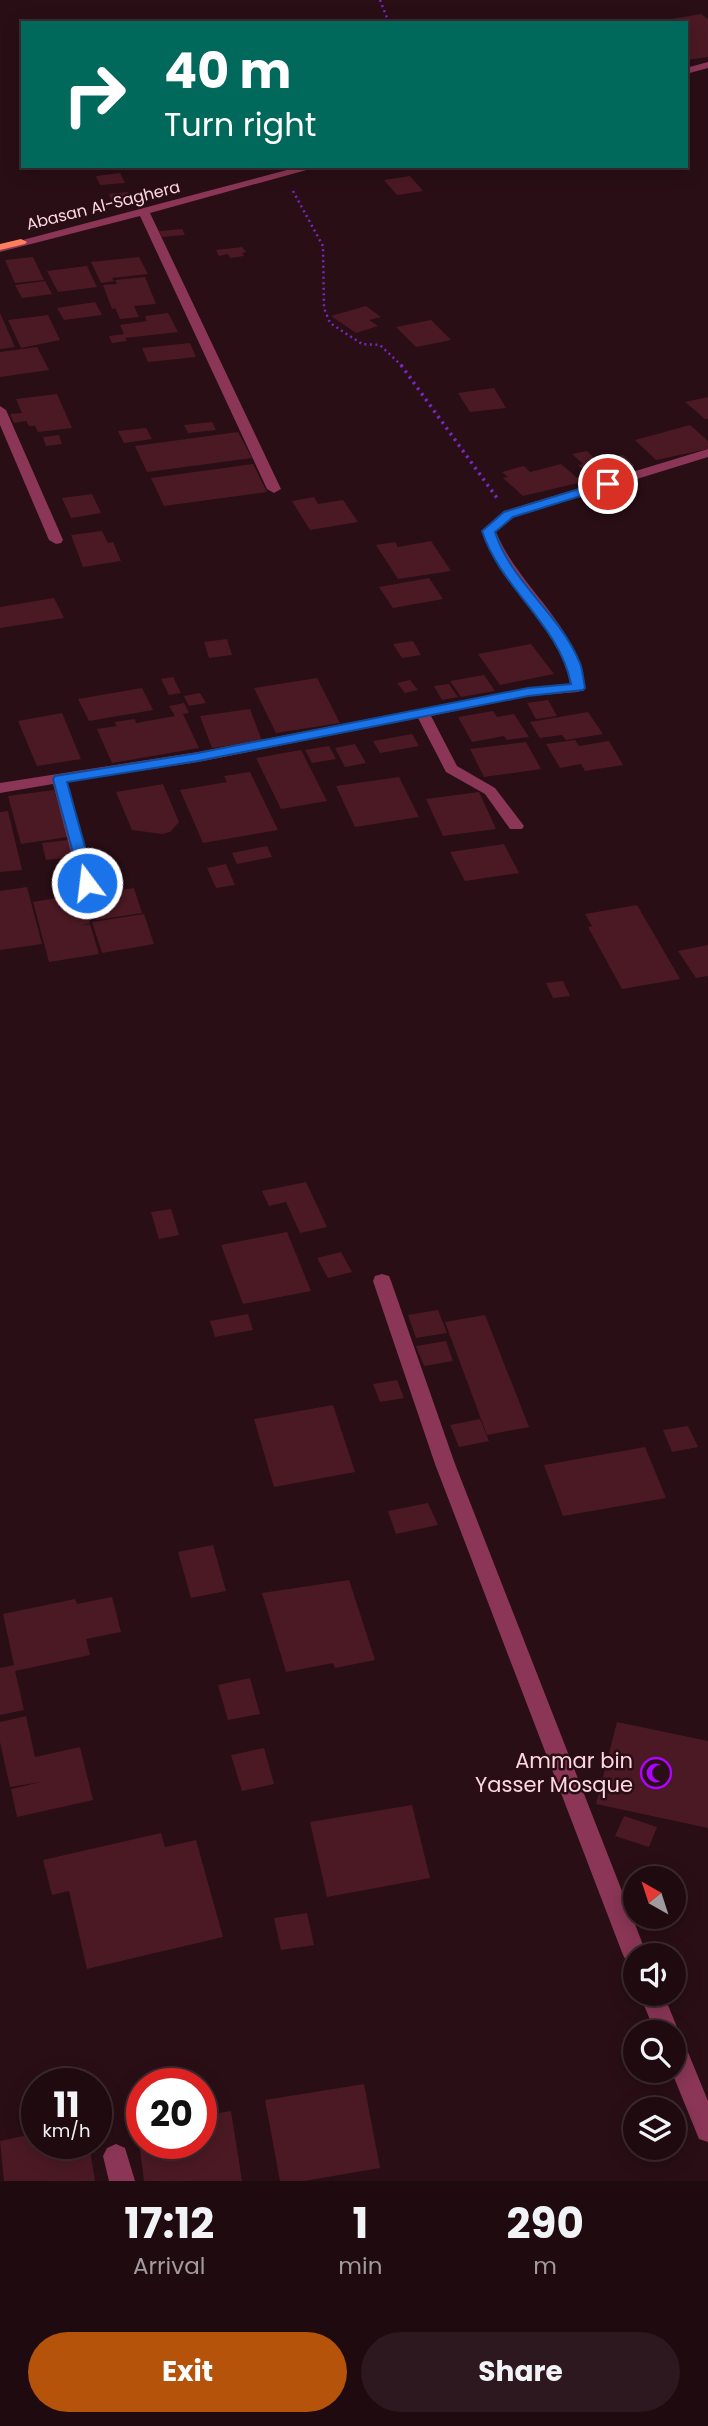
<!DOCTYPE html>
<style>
body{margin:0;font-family:Poppins,sans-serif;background:#2c181e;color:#f1f3f6;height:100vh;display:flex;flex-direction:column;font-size:26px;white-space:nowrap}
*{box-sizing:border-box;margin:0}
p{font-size:23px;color:#a19a9f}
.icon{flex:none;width:38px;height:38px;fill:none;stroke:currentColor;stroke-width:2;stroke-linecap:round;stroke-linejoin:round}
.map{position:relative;height:2181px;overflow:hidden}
.panel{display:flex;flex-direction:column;background:#1f0a10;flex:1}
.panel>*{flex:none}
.hud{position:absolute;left:21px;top:21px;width:667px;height:147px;border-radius:0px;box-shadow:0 4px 18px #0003,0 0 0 2px #3c2b30;background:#00695c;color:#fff;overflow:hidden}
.needle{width:46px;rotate:321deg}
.controls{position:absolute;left:623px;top:1866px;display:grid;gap:14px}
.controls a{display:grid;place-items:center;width:63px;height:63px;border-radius:50%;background:#1f0a10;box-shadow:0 4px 18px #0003,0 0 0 2px #3c2b30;font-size:35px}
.speed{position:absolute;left:21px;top:2068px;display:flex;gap:14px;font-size:35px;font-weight:700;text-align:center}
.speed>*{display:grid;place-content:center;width:91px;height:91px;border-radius:50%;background:#1f0a10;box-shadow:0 4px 18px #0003,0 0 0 2px #3c2b30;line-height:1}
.speed small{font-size:18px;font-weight:400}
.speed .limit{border:10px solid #d22;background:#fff;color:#111}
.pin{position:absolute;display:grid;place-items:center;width:60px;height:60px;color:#fff;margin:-30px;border:4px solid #fff;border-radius:50%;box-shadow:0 2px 7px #0007}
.me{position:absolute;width:77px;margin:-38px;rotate:345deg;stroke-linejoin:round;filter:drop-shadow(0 0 5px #0008)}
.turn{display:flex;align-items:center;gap:24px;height:147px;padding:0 28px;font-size:32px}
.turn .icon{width:91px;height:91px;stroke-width:2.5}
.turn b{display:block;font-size:49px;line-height:60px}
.eta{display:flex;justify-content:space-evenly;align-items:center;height:119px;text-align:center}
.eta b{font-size:42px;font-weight:700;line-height:49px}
.primary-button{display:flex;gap:14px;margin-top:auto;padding:14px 28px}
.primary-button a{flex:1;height:80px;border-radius:42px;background:#b45309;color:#fff;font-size:28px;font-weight:700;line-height:80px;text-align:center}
.primary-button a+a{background:#2c181e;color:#f1f3f6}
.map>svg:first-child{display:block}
.building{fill:#4b1924}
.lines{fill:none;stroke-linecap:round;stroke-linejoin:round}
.path-far1{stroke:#7827c1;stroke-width:2.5;stroke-dasharray:2 3.5;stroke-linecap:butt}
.path{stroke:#7827c1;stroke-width:3.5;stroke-dasharray:2.5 4.5;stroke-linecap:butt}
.minor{fill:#8b3656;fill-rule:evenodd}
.major{fill:#ff7f5d;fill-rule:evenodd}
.route{fill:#1a73e8;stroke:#114b97;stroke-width:2}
.labels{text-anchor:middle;stroke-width:5;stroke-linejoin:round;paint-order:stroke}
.far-street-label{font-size:16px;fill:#ffd6e2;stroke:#290e15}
.near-poi-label{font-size:21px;fill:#ffd6e2;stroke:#290e15;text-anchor:end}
</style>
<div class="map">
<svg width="708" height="2181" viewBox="0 0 708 2181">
<rect width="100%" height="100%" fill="#290e15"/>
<g class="building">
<path d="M701,14L708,19V57L686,60V23H647Z"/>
<path d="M120,173L125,183L100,185L96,176Z"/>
<path d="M410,176L423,191L397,195L384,180Z"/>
<path d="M128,192L132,200L112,202L109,194Z"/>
<path d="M182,229L185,235L162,237L159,231Z"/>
<path d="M242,247L246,252L242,253L244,256L230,258L228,254L219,256L216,250Z"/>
<path d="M33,257L44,280L15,283L5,260Z"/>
<path d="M139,257L148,274L112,278L114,281L101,283L91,262Z"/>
<path d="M87,266L97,287L58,292L47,271Z"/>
<path d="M145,277L156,304L134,306L139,317L120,319L115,308L112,309L103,285L117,284L115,280Z"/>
<path d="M45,281L52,294L22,298L15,285Z"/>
<path d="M95,302L102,315L64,320L57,308Z"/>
<path d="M366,306L381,317L369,320L378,326L356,333L331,316Z"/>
<path d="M0,313L15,347L0,349Z"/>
<path d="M168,313L178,332L125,338L127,341L112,343L109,336L124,334L120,325L147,321L145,316Z"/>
<path d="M48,315L60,340L21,348L8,320Z"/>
<path d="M431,320L451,340L416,347L396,327Z"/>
<path d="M190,343L196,357L148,362L142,348Z"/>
<path d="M37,347L49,370L0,377V352Z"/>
<path d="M494,388L506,408L470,412L458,393Z"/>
<path d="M57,394L72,428L38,432L35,426H29L26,421L14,423L10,414L22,413L16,399Z"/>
<path d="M708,397V419H705L685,402Z"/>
<path d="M212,422L216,430L188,433L184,425Z"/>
<path d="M690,425L708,441V449L656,460L635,440Z"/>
<path d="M146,428L152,439L124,443L118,431Z"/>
<path d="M238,432L252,458L147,472L135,446Z"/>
<path d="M59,435L62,444L46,446L43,437Z"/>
<path d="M587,451L597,461L623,455L635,466L590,476L578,465L583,464L572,454Z"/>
<path d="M253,464L267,492L164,506L151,478Z"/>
<path d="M561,464L582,482L523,496L503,478L508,477L502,472L524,466L530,472Z"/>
<path d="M92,494L101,513L71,518L62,498Z"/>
<path d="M314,497L318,504L343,500L358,522L310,530L292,501Z"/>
<path d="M102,531L108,543L113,542L121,561L83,567L71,535Z"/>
<path d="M431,541L451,571L398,579L376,545L395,542L398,547Z"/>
<path d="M429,578L443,599L393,608L379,587Z"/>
<path d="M54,598L64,618L0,628V607Z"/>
<path d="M227,639L232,655L209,658L204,642Z"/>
<path d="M413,641L421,655L402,658L393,644Z"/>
<path d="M531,644L554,674L500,685L478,654Z"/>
<path d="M484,675L495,691L461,697L450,681Z"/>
<path d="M173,677L181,693L169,695L161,679Z"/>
<path d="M317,678L340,723L276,733L254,688Z"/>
<path d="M410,680L418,690L405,693L397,683Z"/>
<path d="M449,684L458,697L442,700L434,686Z"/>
<path d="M142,688L153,710L89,721L78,699Z"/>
<path d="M200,693L206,703L189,706L184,696Z"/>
<path d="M548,700L557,716L536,719L527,703Z"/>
<path d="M184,703L189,713L183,714L199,748L112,763L97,729L117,726L114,722L135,719L136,723L175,716L169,706Z"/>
<path d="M250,709L262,741L212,748L200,716Z"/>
<path d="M493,711L497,717L514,714L529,737L507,740L504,736L472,742L458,717Z"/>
<path d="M588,712L603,734L566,740L562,735L540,738L530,722Z"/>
<path d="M62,713L81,759L37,766L18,721Z"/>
<path d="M412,734L419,746L380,753L373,741Z"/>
<path d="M575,740L579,746L609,741L623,765L585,771L581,764L560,768L546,744Z"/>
<path d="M526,742L541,769L484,777L470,749Z"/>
<path d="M355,744L366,763L345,767L335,748Z"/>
<path d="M329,746L336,759L312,763L305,750Z"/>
<path d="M301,750L327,801L281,809L256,758Z"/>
<path d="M250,772L278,830L203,843L180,790L227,782L224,776Z"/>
<path d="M399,777L419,817L355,827L336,786Z"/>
<path d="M163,784L179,822L170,832L162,834L132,830L116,792Z"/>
<path d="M54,790L68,837L21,844L8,796Z"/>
<path d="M479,792L496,829L443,836L426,799Z"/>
<path d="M8,811L22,870L0,872V812Z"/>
<path d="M68,840L73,857L46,860L42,843Z"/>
<path d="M504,844L519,873L465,881L450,852Z"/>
<path d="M267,846L272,857L237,864L232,853Z"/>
<path d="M226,864L235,885L216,888L207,868Z"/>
<path d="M27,887L42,944L0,950V891Z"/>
<path d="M134,888L142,913L96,920L88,895Z"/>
<path d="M81,894L90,923L81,926L90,924L99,954L49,962L33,902Z"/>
<path d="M637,905L680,979L622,989L588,927L592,926L585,914Z"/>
<path d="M144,914L154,944L102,953L92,922Z"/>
<path d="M708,945V976L696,978L678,951Z"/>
<path d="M563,981L570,996L553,998L546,983Z"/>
<path d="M306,1182L327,1227L300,1233L286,1202L269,1206L262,1191Z"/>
<path d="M171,1209L179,1235L159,1239L151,1212Z"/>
<path d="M287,1232L311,1291L243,1304L221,1245Z"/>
<path d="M341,1252L352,1272L328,1278L317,1258Z"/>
<path d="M438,1310L447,1333L416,1338L408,1315Z"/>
<path d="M248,1314L253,1330L215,1337L210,1321Z"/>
<path d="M485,1315L529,1427L487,1435L445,1322Z"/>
<path d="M446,1341L453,1361L424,1366L416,1346Z"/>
<path d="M397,1380L404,1398L380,1402L373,1384Z"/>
<path d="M333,1405L355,1472L274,1487L254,1419Z"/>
<path d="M480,1419L489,1441L459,1447L450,1425Z"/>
<path d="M688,1426L698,1447L672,1452L663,1430Z"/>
<path d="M645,1447L666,1498L563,1516L544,1465Z"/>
<path d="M428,1503L438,1525L396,1534L388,1511Z"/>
<path d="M213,1545L226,1591L191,1598L178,1552Z"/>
<path d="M349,1580L375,1660L335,1668L333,1663L286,1672L262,1593Z"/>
<path d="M112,1597L121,1632L86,1639L90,1655L15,1671L24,1710L0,1715V1668L14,1665L3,1614L75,1599L77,1604Z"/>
<path d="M250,1678L260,1714L228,1720L218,1685Z"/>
<path d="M26,1716L35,1757L80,1747L93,1800L17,1817L11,1789L41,1782L10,1787L0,1742V1722Z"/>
<path d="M617,1722L708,1741V1828L596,1804Z"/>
<path d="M264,1748L274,1784L242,1791L231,1755Z"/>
<path d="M412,1805L430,1878L327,1897L310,1822Z"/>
<path d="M624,1816L657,1827L649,1847L615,1836Z"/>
<path d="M161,1833L165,1847L196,1840L223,1937L87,1969L69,1891L52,1895L43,1860Z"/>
<path d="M307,1913L314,1945L281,1950L274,1918Z"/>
<path d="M364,2084L380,2168L304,2181H280L265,2100Z"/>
<path d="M231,2111L242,2181H144L137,2127L142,2126V2144H201V2116Z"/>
<path d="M37,2133V2144H89L95,2181H4L0,2141Z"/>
</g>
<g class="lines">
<g class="path-far1">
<path d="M380,0L389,23"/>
<path d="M293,191L323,246L324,308L330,323L362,344L380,345L402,366"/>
</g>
<path class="path" d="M401,365L497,498"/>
<g class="minor">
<path d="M708,62V68L686,74V68Z"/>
<path d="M302,166H321L150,213L281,489L274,493L267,489L140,216L0,252V246Z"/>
<path d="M0,406L6,410L63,540L61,543L56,544L49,540L0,425Z"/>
<path d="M708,449V457L514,517L496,532C519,588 578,625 585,688L578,692L528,696L431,716L457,766L495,788L524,826L522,829H510L485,794L446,772L418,718L198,762L67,782L95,883L87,888L79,883L53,784L0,793V783L198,752L528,688L570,684C564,626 504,586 482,531L504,511Z"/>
<path d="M382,1274L389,1276L391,1281L455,1464L647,1955H635V1965L627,1962L623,1955L435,1464L373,1281L375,1276Z"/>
<path d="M639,1993H663L679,2032L676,2038L683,2040L708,2101V2142L699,2139L671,2070H674V2032H655Z"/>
<path d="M116,2144L125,2148L135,2181H109L103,2156L107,2148Z"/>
</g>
<path class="major" d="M21,239L27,242L25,244L0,250V244Z"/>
</g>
<path class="route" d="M608,480L614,484L613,486L513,517L495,532C511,582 559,613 579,661C583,669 583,679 585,688L583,690L528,696L198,761L67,782L95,883L92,886H82L53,779L55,776L198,753L528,688L571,684C559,624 501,589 482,531L504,512Z"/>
<defs>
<g id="mosque-ring" transform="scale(1.575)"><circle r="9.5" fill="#290e15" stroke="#af02ff" stroke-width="1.5"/><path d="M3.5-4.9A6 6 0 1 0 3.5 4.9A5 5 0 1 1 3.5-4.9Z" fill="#af02ff"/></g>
</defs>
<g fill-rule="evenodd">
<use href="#mosque-ring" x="656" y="1773"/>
</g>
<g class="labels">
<g class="far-street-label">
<text transform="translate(103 205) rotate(-14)" y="6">Abasan Al-Saghera</text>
</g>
<g class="near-poi-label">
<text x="633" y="1768">Ammar bin<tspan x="633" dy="24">Yasser Mosque</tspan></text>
</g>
</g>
</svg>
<div class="controls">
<a><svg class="needle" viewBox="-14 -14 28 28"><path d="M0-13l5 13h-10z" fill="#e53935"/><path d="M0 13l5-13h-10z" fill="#a19a9f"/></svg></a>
<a><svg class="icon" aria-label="sound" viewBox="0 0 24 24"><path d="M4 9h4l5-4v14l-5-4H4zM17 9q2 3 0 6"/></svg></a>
<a><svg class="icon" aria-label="search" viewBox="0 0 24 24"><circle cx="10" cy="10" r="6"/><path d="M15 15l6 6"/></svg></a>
<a><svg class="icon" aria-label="layers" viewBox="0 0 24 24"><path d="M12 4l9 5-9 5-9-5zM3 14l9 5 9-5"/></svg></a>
</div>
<div class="speed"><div>11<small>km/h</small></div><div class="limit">20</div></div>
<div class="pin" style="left:608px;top:484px;background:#d93025"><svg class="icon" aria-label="arrive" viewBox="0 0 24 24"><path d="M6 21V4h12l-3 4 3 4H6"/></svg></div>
<svg class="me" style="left:87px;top:883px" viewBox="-20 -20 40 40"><circle r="17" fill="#1a73e8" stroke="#fff" stroke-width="3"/><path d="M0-11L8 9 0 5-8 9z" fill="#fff"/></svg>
<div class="hud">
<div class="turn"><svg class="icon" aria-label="right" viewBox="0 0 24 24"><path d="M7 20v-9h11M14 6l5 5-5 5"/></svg><div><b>40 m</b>Turn right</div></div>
</div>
</div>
<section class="panel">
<div class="eta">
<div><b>17:12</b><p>Arrival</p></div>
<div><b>1</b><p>min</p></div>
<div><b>290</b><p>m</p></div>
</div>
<div class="primary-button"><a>Exit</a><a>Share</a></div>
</section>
